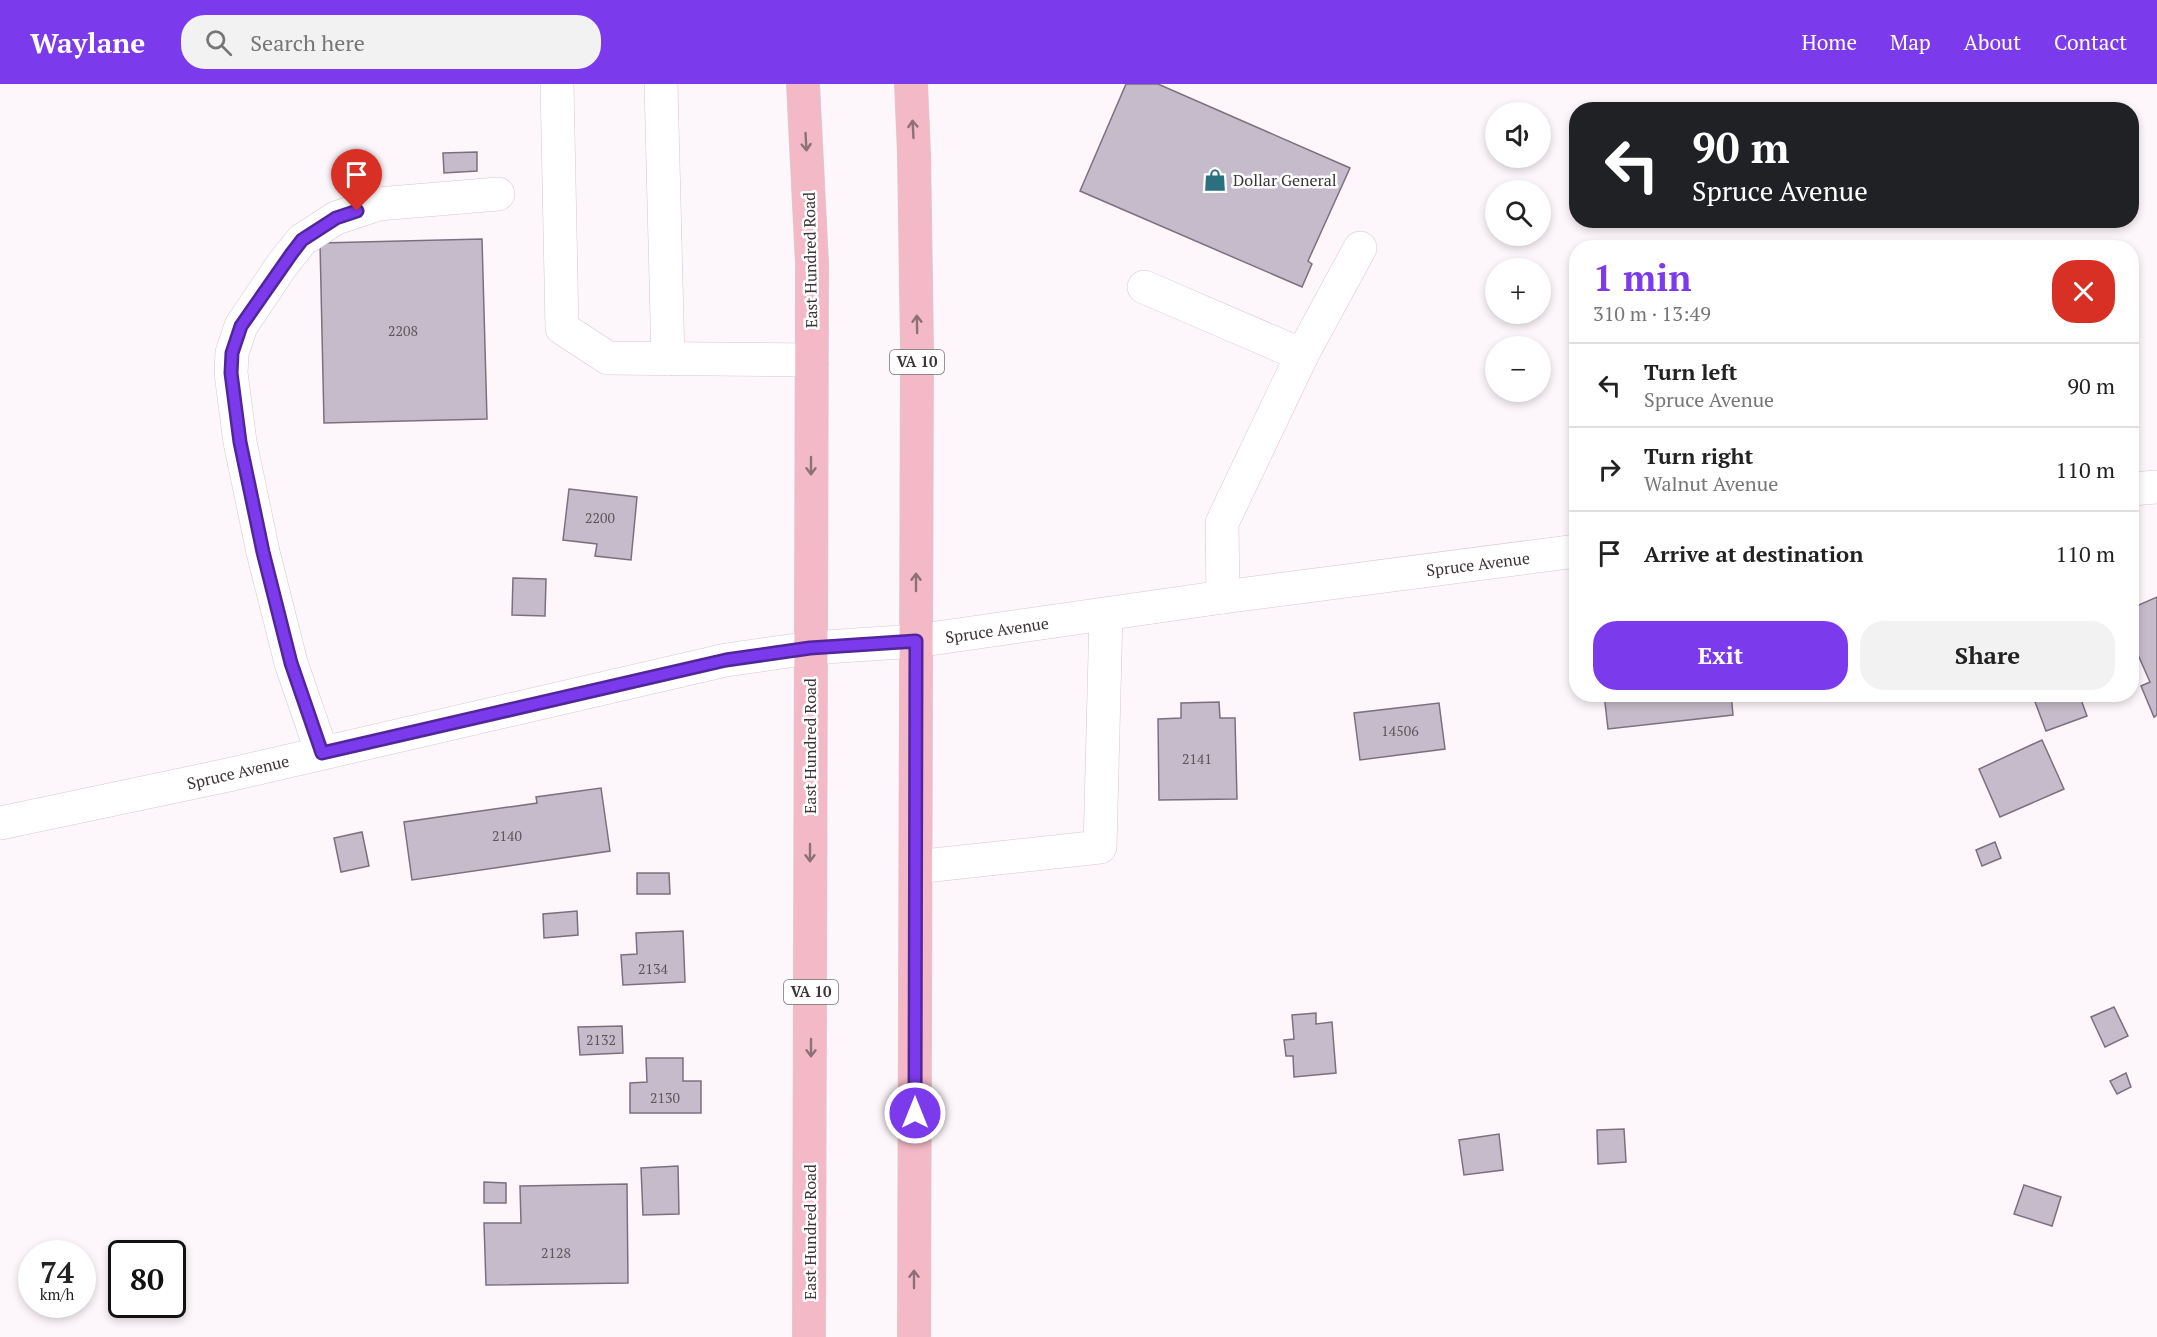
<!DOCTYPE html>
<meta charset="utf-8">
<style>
body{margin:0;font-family:"PT Serif",serif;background:#f2f2f2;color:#222;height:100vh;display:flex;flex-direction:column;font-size:22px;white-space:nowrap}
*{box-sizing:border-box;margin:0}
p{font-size:20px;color:#767676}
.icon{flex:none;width:33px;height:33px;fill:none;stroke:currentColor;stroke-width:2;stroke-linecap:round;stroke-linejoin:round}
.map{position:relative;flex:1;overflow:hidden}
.side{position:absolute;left:1569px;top:156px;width:570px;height:462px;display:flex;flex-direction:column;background:#fff;border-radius:24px;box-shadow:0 3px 9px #0003}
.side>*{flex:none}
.top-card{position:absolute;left:1569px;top:18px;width:570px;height:126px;border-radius:24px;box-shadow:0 3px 9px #0003;background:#202124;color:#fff;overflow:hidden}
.controls{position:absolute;left:1485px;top:18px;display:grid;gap:12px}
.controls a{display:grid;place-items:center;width:66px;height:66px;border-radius:50%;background:#fff;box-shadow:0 3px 9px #0003;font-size:30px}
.speed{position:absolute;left:18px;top:1156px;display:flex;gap:12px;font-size:30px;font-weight:700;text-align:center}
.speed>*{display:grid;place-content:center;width:78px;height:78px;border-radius:50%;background:#fff;box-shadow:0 3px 9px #0003;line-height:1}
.speed small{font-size:15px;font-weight:400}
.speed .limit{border:3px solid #111;border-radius:9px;background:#fff;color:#111}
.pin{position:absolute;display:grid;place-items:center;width:51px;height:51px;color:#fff;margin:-62px -26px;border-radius:50% 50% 50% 0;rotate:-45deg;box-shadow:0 0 6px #0007}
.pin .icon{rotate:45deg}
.me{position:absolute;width:66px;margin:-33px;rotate:0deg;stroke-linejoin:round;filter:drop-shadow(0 0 4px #0008)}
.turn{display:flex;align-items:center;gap:21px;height:126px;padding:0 24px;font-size:27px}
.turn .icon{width:78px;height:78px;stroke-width:2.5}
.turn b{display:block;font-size:42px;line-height:51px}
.round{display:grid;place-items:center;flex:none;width:63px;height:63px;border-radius:24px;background:#f2f2f2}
.headline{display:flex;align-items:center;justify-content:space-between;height:102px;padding:0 24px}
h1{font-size:36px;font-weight:800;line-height:45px;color:#7c3aed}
.primary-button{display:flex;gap:12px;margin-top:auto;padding:12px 24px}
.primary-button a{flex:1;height:69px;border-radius:24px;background:#7c3aed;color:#fff;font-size:24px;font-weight:800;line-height:69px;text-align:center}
.primary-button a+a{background:#f2f2f2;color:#222}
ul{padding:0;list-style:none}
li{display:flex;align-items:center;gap:18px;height:84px;padding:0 24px;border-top:2px solid #e0e0e0}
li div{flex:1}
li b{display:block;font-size:22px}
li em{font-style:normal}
header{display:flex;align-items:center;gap:36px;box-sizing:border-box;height:84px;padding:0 30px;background:#7c3aed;color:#fff}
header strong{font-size:28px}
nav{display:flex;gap:33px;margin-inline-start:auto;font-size:21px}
.search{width:420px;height:54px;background:#f2f2f2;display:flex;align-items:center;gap:15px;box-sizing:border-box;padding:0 21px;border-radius:24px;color:#767676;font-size:22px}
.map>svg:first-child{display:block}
.building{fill:#c5bbca;stroke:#7a717f;stroke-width:1.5}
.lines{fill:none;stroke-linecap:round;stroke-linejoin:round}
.minor-casing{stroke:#d8c7d2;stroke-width:34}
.highway-casing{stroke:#d4d2d3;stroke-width:34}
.minor{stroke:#fff;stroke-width:33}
.highway{stroke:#f3b9c7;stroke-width:33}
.oneway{stroke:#8e7078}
.route-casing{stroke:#51269a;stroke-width:15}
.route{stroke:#7c3aed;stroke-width:10}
.labels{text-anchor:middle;stroke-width:5;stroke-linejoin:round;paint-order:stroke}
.number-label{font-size:14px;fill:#5e565c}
.shield{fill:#fff;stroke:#767174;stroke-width:1.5}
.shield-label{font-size:15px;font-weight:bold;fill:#3b3438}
.poi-label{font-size:16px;fill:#3b3438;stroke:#fff;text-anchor:start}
.street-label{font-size:16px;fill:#3b3438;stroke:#fff}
</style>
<header>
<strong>Waylane</strong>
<div class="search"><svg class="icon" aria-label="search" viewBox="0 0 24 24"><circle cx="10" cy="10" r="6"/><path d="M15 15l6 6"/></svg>Search here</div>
<nav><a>Home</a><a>Map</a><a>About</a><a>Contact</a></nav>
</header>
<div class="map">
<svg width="2157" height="1253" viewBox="0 0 2157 1253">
<rect width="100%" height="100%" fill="#fdf6fa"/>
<g class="building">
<path d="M1126,0H1158L1350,84L1308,177L1312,180L1302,203L1080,107Z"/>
<path d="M477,68V87L444,89L443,69Z"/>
<path d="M482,155L487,335L324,339L320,159Z"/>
<path d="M569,405L637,413L631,476L595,472L597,460L563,456Z"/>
<path d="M513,494L546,495L545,532L512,531Z"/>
<path d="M2157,513V631L2154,633L2141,602L2150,598L2132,557V524Z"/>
<path d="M1604,610H1731L1733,631L1608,645Z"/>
<path d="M2032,610H2079L2087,632L2046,647Z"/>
<path d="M1219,618L1220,634H1235L1237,715L1159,716L1158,635L1181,634V619Z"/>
<path d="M1439,619L1445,665L1360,676L1354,629Z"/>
<path d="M2042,656L2064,705L2000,733L1979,685Z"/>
<path d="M601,704L610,767L412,796L404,738L537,719L536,713Z"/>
<path d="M362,748L369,782L341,788L334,754Z"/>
<path d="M1995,758L2001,774L1982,782L1976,766Z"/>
<path d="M637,789H669L670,810H637Z"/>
<path d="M577,827L578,851L544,854L543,830Z"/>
<path d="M683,847L685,898L623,901L621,871L637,870L636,849Z"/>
<path d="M2114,923L2128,952L2105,963L2091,933Z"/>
<path d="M1316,929V940L1332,938L1336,989L1294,993L1293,972H1286L1284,956L1294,955L1292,931Z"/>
<path d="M622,942L623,969L580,971L578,943Z"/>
<path d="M646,974H683V997H701V1029H630V999L647,998Z"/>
<path d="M2126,989L2131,1003L2117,1010L2110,997Z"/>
<path d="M1624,1045L1626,1078L1598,1080L1597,1046Z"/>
<path d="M1499,1050L1503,1086L1464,1091L1459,1056Z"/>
<path d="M678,1082L679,1130L643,1131L641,1084Z"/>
<path d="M484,1098L506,1099V1119H484Z"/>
<path d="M627,1100L628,1199L486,1201L484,1139H521L520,1102Z"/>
<path d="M2024,1101L2061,1113L2052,1142L2014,1130Z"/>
</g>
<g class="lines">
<g class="minor-casing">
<g id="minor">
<path d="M557,0L562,244L608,274L812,276"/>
<path d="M661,0L668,275"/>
<path d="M1144,203L1302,271"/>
<path d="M2132,405L2157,403"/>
<path d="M1223,513L1222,439L1302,271L1360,164"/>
<path d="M322,669L291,579L263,468L240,358L231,289L232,269L241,242L282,181L302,156L336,134L378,120L498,110"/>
<path d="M0,739L228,691L726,576L810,564L916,557L1223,513L1576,467"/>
<path d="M915,783L1100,763L1106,531"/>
</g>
</g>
<g class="highway-casing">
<g id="highway">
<path d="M803,0L812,180L809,1253"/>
<path d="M911,0L914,69L917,265L914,1253"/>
</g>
</g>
<use href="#minor" class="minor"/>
<use href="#highway" class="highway"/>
</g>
<defs><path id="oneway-shaft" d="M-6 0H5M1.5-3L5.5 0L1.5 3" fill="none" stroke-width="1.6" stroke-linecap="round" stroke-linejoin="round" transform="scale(1.5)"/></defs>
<g class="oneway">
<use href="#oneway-shaft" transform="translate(913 45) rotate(-93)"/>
<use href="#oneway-shaft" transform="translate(806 58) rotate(87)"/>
<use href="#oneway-shaft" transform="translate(917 240) rotate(-91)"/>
<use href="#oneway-shaft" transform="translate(811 382) rotate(90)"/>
<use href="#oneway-shaft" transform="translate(916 498) rotate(-90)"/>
<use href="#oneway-shaft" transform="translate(810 769) rotate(90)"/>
<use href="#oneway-shaft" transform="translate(811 964) rotate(90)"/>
<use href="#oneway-shaft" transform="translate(914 1195) rotate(-90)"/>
</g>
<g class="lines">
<g class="route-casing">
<path id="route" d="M357,127L336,134L302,156L292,169L241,242L232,269L231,289L240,358L263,468L291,579L322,669L726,576L810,564L916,557L915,1029"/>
</g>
<use href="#route" class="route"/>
</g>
<defs>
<g id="shop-bare" transform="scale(1.8)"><path d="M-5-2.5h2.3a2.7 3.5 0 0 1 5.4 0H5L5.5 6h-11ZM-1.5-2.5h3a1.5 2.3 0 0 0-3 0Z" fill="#2b707f" stroke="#fff" stroke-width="2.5" paint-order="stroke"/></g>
</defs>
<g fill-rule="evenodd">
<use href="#shop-bare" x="1215" y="96"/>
</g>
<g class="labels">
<g class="number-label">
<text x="403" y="252">2208</text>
<text x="600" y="439">2200</text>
<text x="1400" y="652">14506</text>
<text x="1197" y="680">2141</text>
<text x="507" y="757">2140</text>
<text x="653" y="890">2134</text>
<text x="601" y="961">2132</text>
<text x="665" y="1019">2130</text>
<text x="556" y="1174">2128</text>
</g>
<g class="shield">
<rect x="890" y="266" width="54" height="24" rx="4.5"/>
<rect x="784" y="896" width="54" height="24" rx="4.5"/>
</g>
<g class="shield-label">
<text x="917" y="283">VA 10</text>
<text x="811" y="913">VA 10</text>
</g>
<g class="poi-label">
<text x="1233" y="102">Dollar General</text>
</g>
<g class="street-label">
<text transform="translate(810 176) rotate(-91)" y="6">East Hundred Road</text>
<text transform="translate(1478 480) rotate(-7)" y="6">Spruce Avenue</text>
<text transform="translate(997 546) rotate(-8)" y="6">Spruce Avenue</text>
<text transform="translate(810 662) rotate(-90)" y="6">East Hundred Road</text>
<text transform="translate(238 688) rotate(-13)" y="6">Spruce Avenue</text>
<text transform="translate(810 1148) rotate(-90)" y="6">East Hundred Road</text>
</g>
</g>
</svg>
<div class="controls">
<a><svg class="icon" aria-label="sound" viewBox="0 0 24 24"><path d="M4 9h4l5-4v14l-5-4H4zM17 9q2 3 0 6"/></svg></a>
<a><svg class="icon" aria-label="search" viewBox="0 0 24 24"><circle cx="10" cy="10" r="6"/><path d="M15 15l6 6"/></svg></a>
<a>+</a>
<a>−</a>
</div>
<div class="speed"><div>74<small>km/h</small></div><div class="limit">80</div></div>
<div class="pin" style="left:357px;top:127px;background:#d93025"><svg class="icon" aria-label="arrive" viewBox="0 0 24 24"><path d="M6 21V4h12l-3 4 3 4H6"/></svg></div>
<svg class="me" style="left:915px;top:1029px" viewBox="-20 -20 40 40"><circle r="17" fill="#7c3aed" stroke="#fff" stroke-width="3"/><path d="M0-11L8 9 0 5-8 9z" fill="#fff"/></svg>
<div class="top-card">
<div class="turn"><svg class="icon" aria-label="left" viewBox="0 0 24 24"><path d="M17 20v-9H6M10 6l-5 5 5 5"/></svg><div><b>90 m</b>Spruce Avenue</div></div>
</div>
<section class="side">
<div class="headline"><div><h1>1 min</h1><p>310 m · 13:49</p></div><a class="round" style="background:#d93025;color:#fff"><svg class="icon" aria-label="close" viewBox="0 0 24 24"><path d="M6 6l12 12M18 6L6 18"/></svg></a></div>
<ul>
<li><svg class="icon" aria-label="left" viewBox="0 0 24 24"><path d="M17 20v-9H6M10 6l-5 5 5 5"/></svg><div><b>Turn left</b><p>Spruce Avenue</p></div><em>90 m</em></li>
<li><svg class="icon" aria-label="right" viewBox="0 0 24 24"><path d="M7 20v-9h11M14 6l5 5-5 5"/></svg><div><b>Turn right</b><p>Walnut Avenue</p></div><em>110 m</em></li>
<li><svg class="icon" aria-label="arrive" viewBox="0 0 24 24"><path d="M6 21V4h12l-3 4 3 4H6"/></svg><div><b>Arrive at destination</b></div><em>110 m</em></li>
</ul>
<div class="primary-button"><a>Exit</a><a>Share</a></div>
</section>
</div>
